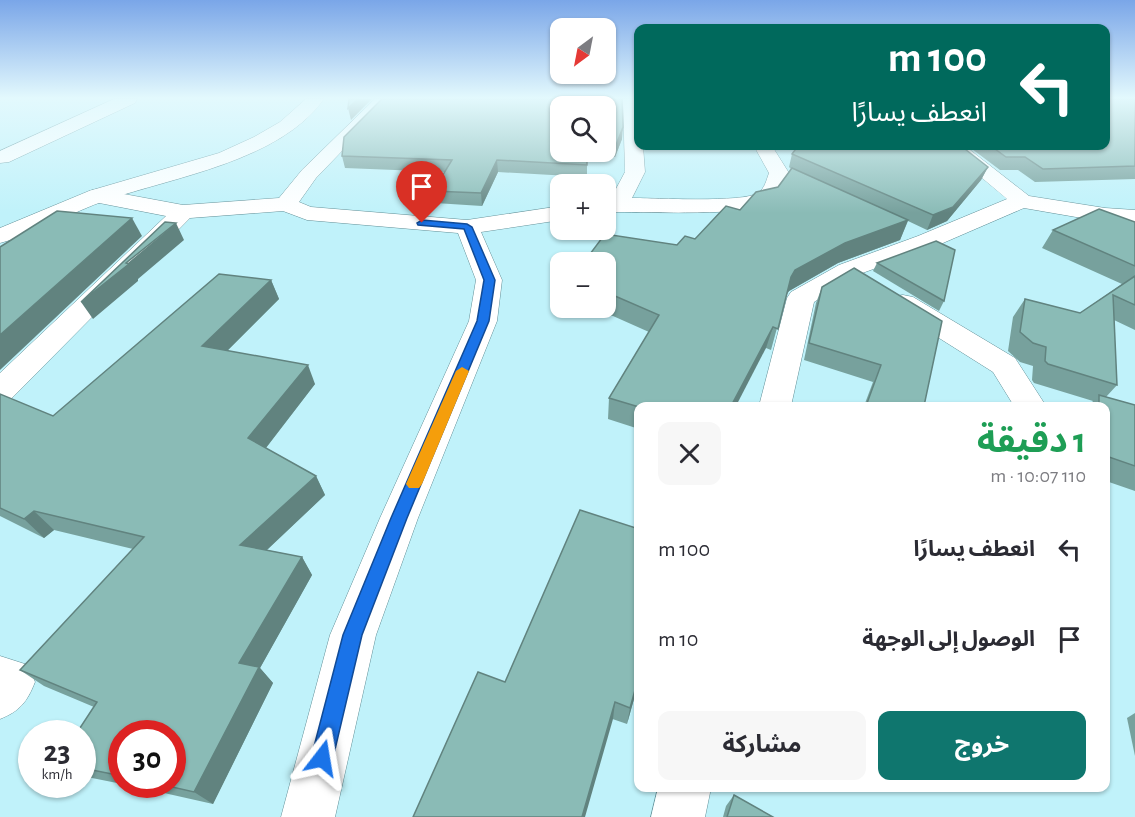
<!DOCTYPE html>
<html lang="ar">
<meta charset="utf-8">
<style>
body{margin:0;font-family:"Alegreya Sans","Noto Sans Arabic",sans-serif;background:#f7f7f7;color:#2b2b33;direction:rtl;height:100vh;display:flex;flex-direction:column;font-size:22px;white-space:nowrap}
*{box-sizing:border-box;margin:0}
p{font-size:20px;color:#7c7c81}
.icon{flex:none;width:33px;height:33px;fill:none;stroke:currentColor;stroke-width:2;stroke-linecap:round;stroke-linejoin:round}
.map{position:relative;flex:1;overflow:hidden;direction:ltr}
.panel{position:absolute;left:634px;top:402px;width:476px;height:390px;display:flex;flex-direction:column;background:#fff;border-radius:12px;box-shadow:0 2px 4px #0004;direction:rtl}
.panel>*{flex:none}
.banner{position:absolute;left:634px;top:24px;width:476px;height:126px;border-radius:12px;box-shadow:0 2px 4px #0004;direction:rtl;background:#00695c;color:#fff;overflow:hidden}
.needle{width:39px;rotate:212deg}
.fabs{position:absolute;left:550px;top:18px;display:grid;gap:12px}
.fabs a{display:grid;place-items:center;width:66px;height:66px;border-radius:12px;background:#fff;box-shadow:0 2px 4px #0004;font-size:30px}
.speed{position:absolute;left:18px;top:720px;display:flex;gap:12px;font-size:30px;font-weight:700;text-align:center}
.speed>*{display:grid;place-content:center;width:78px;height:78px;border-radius:50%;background:#fff;box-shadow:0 2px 4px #0004;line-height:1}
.speed small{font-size:15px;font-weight:400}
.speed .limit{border:9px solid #d22;background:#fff;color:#111}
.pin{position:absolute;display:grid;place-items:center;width:51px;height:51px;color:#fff;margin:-62px -26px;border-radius:50% 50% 50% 0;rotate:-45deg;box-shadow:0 0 6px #0007}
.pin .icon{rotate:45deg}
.me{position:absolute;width:66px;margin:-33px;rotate:14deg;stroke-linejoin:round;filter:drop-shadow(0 0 4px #0008)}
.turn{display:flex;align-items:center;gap:21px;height:126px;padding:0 24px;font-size:27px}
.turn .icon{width:78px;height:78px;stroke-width:2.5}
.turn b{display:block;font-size:42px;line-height:51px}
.round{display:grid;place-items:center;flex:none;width:63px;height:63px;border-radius:12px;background:#f7f7f7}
.head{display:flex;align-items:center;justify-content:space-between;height:102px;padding:0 24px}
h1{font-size:36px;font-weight:700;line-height:45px;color:#1e9e55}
.primary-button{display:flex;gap:12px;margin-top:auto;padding:12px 24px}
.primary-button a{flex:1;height:69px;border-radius:12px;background:#0f766e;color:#fff;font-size:24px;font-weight:700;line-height:69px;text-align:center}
.primary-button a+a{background:#f7f7f7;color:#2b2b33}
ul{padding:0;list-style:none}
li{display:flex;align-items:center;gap:18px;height:90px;padding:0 24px}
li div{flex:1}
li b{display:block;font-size:22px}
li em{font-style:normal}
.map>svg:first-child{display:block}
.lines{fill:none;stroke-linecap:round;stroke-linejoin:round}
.street-casing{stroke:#618f97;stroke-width:1}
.secondary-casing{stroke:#618f97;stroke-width:1}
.street{fill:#fff;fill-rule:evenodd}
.secondary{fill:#fff;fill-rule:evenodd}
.wall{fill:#77a19d;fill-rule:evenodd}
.shaded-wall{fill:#61837f}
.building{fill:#8abbb6;stroke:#61837f;stroke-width:1.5}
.route{fill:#1a73e8;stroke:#114b97;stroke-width:1.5}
.slow{fill:#f59e0b}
</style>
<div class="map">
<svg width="1135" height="817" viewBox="0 0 1135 817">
<rect width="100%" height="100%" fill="#c0f2fa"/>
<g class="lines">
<g class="street-casing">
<g id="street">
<path d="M114,99H137L135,103L9,162L0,163V151Z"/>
<path d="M375,99H392L316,178L299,202L311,207L467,220L561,206V220L481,232L502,280L497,321L418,518L376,635L335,817H281L330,635L380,518L469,321L476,280L458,233L307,220L283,211L190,218L11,399L0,402V373L166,216L89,201L86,196L89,191L97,189L183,205L279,198L302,170Z"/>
<path d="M623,99H639V146H643L645,172L632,198C655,198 743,203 758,193C765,188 766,181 769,173L754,146H772L789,173C786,184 782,198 771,204C752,216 646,212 618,212L606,214V200H610L625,172Z"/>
<path d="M944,146H965L1029,196L1105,208L1135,210V224L1105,222L1024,208L936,246L857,275L814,302L791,406H759L787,298L791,292L839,265L918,236L1007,199Z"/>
<path d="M903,295L913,297L1015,358L1046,406H1014L993,372L893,309L889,303L893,297Z"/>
<path d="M0,656L28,665L35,682C27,702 20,711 0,719Z"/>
<path d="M658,788H711L705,817H651Z"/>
</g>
</g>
<g class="secondary-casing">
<path id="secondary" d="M306,99H324C280,161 174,177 107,200C71,212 37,234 0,243V228L89,191L219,153L254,137L280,122Z"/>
</g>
<use href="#street" class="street"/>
<use href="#secondary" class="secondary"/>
</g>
<g class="wall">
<path d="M382,99H622V139L615,157L587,154V177L498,172L482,206L435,203L433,191L445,172L345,168L342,156L344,137ZM561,106H606V152H561Z"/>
<path d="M1135,99V179L1035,182L1018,170H1000L968,146H1106Z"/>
<path d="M792,154L988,167L981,180L947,221L927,230L908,221L900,240L838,263L789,291L786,295L771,350L766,348L639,406V429L608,419L609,398L649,332L613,316L577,308H606V262L677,245L695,239L778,187L791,169L789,167Z"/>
<path d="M1135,222V330L1114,320L1117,385L1106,397L1135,405V491L1106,481V406H1089L1093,401L1034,383L1032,380L1033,366L1020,362L1008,351L1013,317L1025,299L1080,313L1122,284L1042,248L1053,230Z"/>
<path d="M877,263L944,301L939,311L873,271Z"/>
<path d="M271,280L279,299L227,351L315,384L266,448L316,476L325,495L267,550L302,557L312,575L260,668L273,683L213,804L124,784H172L122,734V784L82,776V734L94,707L44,686L20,670L133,549L54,530L44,538L0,516V394L53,416Z"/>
<path d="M822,287L924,406H864L873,382L804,360L816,303Z"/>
<path d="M639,681L627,724L505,682Z"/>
<path d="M1135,713V756L1127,718Z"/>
<path d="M734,795L773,817H723L726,806Z"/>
</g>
<g class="shaded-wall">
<path d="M358,99H372L351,120L348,108Z"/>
<path d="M623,127L622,139L615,157L616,145Z"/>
<path d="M497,160L498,172L482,206L481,193Z"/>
<path d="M988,167L981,180L947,221L927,230L933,215Z"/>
<path d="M132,218L142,236L0,370V335Z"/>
<path d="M908,220L900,240L838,263L789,291L785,297L791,277L795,270L845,243Z"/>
<path d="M176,223L184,240L138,279V281L93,319L81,302Z"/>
<path d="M271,280L279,299L212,366L202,346Z"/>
<path d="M773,327L766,348L736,406H731Z"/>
<path d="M308,365L315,384L258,458L248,438Z"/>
<path d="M316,476L325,495L253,563L240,545Z"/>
<path d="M34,511L54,530L44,538L24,519Z"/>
<path d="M302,557L312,575L260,668L273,683L213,804L194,792L239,663Z"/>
<path d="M639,676V681L627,724L630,708Z"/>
<path d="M615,702L613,719L585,817H582Z"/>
</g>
<g class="building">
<path d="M349,99H358L348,108Z"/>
<path d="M382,99H622L623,127L616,145L606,144V106H561V152H587V165L497,160L481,193L433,191L452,160L342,156L344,137Z"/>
<path d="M1106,99H1135V166L1043,169L1025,157H1006L991,146H1106Z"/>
<path d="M798,146H961L988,167L953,207L933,215L792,154Z"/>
<path d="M792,168L908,220L845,243L795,270L791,277L778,329L773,327L731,406H639V407L609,398L659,315L615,296L606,294V262H584L605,234L677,245L685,236L695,239L726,206L740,210L756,192L778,187Z"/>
<path d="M1099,209L1135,222V266L1053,230Z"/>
<path d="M57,211L132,218L0,335V247Z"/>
<path d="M165,222L176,223L126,263L129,264L81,302Z"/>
<path d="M936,241L955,250L944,301L877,263Z"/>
<path d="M854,268L942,321L924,406H866L881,365L809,343L822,287Z"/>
<path d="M219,274L271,280L202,346L308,365L248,438L316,476L240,545L302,557L239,663L259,667L194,792L159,784H172V734H122V776L82,768V734H76L97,702L20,670L144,537L34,511L24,519L0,508V394L53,416Z"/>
<path d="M1135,276V305L1113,295L1117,385L1048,364L1045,361L1046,347L1033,343L1020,332L1025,299L1080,313Z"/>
<path d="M1099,395L1135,405V466L1106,456V406H1099Z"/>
<path d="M580,510L639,529V676L630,708L615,702L582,817H413L478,672L505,682Z"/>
<path d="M734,795L773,817H727Z"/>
</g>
<linearGradient id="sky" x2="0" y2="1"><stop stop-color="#7aa6e8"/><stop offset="0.46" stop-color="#e3f9fd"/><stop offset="1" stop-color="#e3f9fd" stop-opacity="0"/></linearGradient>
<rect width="1135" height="213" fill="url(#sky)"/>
<path class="route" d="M422,220L467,224L472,227L495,280L489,321L407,518L362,635L333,758L329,765L322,769L314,765L311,758L343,635L391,518L477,321L484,280L464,229L418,225L417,223Z"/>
<path class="slow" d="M462,367L469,371L422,484L419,488H409L406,484L456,371Z"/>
</svg>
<div class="fabs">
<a><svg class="needle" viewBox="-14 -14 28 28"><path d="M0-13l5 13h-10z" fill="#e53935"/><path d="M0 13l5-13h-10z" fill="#7c7c81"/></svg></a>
<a><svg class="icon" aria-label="search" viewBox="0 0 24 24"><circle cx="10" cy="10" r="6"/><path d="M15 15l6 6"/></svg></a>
<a>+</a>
<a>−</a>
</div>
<div class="speed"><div>23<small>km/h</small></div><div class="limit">30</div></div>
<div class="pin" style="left:422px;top:223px;background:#d93025"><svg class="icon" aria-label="arrive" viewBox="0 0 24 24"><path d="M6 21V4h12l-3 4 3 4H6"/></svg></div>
<svg class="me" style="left:322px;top:758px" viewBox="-20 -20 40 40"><path d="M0-17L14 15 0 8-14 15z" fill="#1a73e8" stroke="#fff" stroke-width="4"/></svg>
<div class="banner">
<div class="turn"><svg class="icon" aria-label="left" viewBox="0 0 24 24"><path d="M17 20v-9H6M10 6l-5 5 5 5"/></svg><div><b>100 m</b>انعطف يسارًا</div></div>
</div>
<section class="panel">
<div class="head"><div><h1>1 دقيقة</h1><p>110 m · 10:07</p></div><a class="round"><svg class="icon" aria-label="close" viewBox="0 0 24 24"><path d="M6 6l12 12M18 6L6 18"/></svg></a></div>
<ul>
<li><svg class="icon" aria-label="left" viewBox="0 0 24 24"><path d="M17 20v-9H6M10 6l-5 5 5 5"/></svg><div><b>انعطف يسارًا</b></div><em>100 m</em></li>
<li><svg class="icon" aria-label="arrive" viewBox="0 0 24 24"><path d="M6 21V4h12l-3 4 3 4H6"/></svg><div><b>الوصول إلى الوجهة</b></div><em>10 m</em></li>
</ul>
<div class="primary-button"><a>خروج</a><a>مشاركة</a></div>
</section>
</div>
